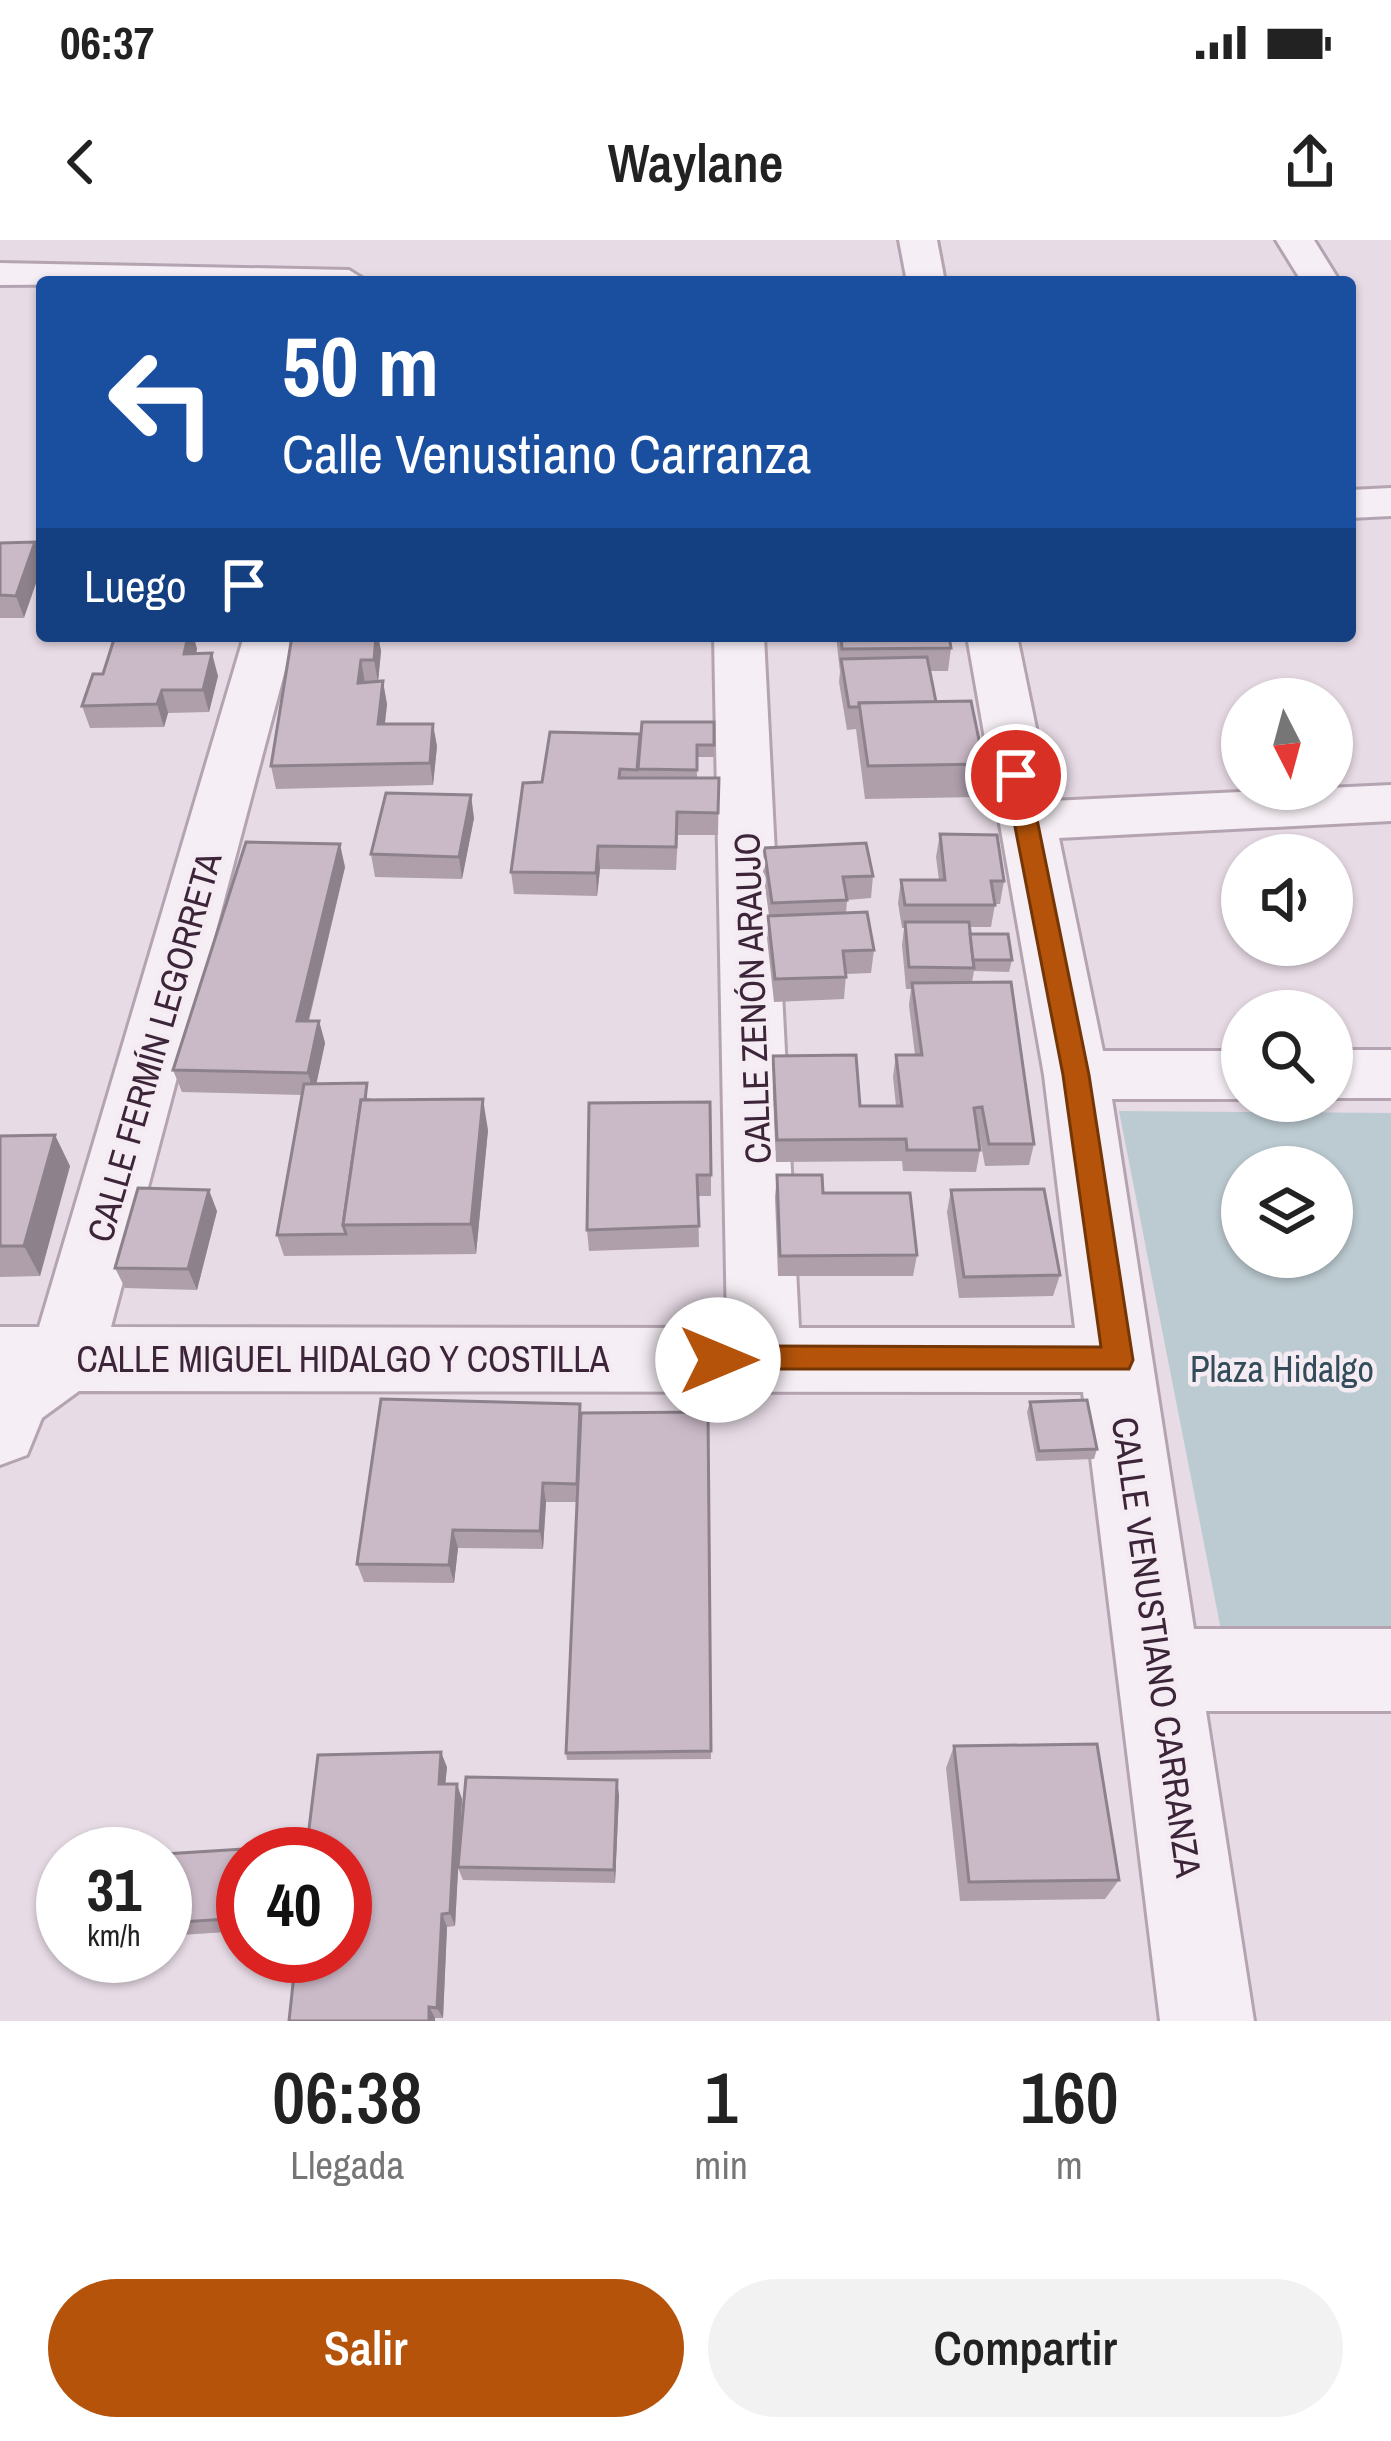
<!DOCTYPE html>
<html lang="es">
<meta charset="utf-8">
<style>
body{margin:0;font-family:"Archivo Narrow",sans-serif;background:#f2f2f2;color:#222;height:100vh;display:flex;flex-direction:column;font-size:45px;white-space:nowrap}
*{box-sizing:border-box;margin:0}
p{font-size:39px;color:#767676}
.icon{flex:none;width:66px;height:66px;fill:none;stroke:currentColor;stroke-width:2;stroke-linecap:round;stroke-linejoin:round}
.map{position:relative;height:1781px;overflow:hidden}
.sheet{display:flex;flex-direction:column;background:#fff;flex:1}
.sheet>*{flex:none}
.banner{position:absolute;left:36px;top:36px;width:1320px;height:366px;border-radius:12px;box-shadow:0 3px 9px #0004;background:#1a4fa0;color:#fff;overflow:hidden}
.needle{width:78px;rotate:174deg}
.controls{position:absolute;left:1221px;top:438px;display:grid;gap:24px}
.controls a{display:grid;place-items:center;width:132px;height:132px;border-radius:50%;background:#fff;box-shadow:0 3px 9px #0004;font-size:60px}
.speed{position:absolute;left:36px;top:1587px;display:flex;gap:24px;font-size:60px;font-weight:700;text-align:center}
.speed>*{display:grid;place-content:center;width:156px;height:156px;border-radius:50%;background:#fff;box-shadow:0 3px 9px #0004;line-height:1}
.speed small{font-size:30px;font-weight:400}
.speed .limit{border:18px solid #d22;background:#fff;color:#111}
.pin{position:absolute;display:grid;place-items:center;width:102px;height:102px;color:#fff;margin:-51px;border:6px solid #fff;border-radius:50%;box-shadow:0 3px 12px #0007}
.me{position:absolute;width:132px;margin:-66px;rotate:90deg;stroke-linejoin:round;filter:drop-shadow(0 0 9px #0008)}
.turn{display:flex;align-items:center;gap:42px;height:252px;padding:0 48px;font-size:54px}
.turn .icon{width:156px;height:156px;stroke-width:2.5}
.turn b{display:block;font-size:84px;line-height:102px}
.then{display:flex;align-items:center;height:114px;padding:0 48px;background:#0003;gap:24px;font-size:45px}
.eta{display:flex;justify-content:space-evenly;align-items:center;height:204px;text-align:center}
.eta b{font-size:72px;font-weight:600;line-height:84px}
.action{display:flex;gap:24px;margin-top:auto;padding:24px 48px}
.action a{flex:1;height:138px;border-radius:72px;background:#b45309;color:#fff;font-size:48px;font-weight:600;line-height:138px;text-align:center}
.action a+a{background:#f2f2f2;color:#222}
.status{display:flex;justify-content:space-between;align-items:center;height:84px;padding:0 60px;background:#fff;direction:ltr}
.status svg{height:33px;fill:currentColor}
header{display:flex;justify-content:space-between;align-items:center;height:156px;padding:0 48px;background:#fff;font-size:54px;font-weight:600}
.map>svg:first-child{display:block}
.green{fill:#bccbd1;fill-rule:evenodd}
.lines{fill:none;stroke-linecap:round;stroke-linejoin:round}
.minor-casing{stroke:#b4a4b1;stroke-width:6}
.minor{fill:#f5eef4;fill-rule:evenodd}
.wall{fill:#ae9fab}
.shaded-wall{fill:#8d828b}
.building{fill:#cab9c7;stroke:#8d828b;stroke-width:3}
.route{fill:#b45309;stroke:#753606;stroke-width:3}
.labels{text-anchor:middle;stroke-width:9;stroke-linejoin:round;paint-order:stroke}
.street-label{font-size:36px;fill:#3d2539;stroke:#f4ebf3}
.park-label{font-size:36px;fill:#324c59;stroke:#f4ebf3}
</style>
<div class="status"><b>06:37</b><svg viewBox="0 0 49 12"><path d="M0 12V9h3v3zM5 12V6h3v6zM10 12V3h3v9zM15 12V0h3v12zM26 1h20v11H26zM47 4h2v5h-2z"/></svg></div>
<header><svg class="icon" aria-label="back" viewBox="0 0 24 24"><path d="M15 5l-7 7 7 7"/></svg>Waylane<svg class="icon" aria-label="share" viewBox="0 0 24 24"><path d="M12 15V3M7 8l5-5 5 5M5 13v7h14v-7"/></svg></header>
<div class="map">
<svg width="1391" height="1781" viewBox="0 0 1391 1781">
<rect width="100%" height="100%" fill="#e7dbe5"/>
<path class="green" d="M1119,871L1391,873V1392L1221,1390ZM1242,927H1332V1017H1242Z"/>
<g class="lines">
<g class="minor-casing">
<g id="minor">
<path d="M899,0H937L945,42H907Z"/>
<path d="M1276,0H1314L1340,42H1302Z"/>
<path d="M0,23L349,30L368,42L0,45Z"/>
<path d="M1391,248V276L1350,278V250Z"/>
<path d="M244,396H294L111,1087L727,1088L714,396H764L799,1088H1075L1044,835L967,396H1017L1051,561L1391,545V581L1059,598L1103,811H1242V859H1112L1194,1389H1391V1471H1206L1254,1781H1160L1083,1152L79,1151L42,1178L27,1215L0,1225V1087H39Z"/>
<rect x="1332" y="810" width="59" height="48"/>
</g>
</g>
<use href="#minor" class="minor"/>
</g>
<g class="wall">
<path d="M0,303L24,378H0Z"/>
<path d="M115,396H212L194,397L197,409L196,413L218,436L209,472L168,473L164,487L90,488L82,466L103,434Z"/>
<path d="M292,396H378L381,411L378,442L387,464L385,484L437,506L433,545L276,549L271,526Z"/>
<path d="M836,396H949L951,408L948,431H930L936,462L984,524L979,557L865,559L856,489L847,490L839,442L840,432Z"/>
<path d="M714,482V517H697V538H719L718,595H678L676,630L600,629L597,656L514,654L511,632L542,542L640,494Z"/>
<path d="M474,578L462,639L375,637L371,614Z"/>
<path d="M940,594L1004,641L1000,664H995L991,687H969L970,694L1012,720L1009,732L974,731L972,742L1034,904L1029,925L985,926L978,889L980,910L976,932L903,931L902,921L776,922L772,838L773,816L860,866H896L893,837L896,815H915L909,765L911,749H906L902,705L904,688H902L898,663L901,640H939L936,617Z"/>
<path d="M764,608L873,636L871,658L847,660L846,673L874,710L871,733L846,734L844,759L774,762L767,698L769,676L763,631Z"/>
<path d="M345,627L309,781H319L325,803L316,844L488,890L476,1014L284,1016L277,995L302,855L182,852L173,830Z"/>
<path d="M589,863L711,935V956H698L699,1007L589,1011L587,990Z"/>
<path d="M0,896L70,926L40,1036L0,1037Z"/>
<path d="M777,935L823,953L917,1015L913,1036H778L775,957Z"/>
<path d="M951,950L1060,1035L1053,1056L959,1058L947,972Z"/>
<path d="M217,971L197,1050L125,1048L115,1028Z"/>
<path d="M1030,1162L1097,1209L1094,1219L1036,1221L1027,1172Z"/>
<path d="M708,1172L711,1519L567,1520L566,1513L577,1262H546L543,1309L458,1308L454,1343L364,1342L357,1324L581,1173Z"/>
<path d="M954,1506L1119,1640L1105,1659L960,1661L946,1528Z"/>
<path d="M447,1527L445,1544L462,1559L459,1614L619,1555L615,1643L463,1640L458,1628L455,1686L447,1687L443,1778H435V1781H289L345,1716L243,1614V1691L165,1696V1614L307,1605Z"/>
</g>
<g class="shaded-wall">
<path d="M35,302L42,326L24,378L16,356Z"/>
<path d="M188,396H193L197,409L190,436L184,414Z"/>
<path d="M376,396H378L381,411L378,442L374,420Z"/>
<path d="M212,413L218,436L209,472L203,450Z"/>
<path d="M361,420L365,443H358Z"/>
<path d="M383,441L387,464L382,507L378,484Z"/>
<path d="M162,450L168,473L164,487L157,464Z"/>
<path d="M433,484L437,506L433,545L430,523Z"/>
<path d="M471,555L474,578L462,639L459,617Z"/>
<path d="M340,604L345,627L303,803L297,781Z"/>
<path d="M598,606L600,629L597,656L596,633Z"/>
<path d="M319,781L325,803L314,855L308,833Z"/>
<path d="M483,859L488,890L476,1014L471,984Z"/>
<path d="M55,895L70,926L40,1036L24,1006Z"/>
<path d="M209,950L217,971L197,1050L188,1029Z"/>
<path d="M543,1243L546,1262L543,1309L540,1291Z"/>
<path d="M453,1290L458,1308L454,1343L449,1325Z"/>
<path d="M441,1512L447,1527L444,1558L439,1544Z"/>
<path d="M617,1540L619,1555L615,1643L614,1630Z"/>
<path d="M457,1544L462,1559L455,1686L450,1673Z"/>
<path d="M442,1674L447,1687L443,1778L437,1768Z"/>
<path d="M429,1767L435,1778V1781H429Z"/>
</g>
<g class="building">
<path d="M35,302L16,356L0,355V303Z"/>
<path d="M115,396H188L184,414L212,413L203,450H162L157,464L82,466L93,434H103Z"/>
<path d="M292,396H376L374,420H361L358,443L383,441L378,484H433L430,523L271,526Z"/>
<path d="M841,396H949L951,408L842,409Z"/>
<path d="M927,417L936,462L859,463V467H849L841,419Z"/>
<path d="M971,461L984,524L868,526L859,463Z"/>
<path d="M642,482H714V505H697V530L638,529Z"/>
<path d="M550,492L640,494L637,530L620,529L619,538H719L718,573L677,572L676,607L598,606L596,633L511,632L523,543L542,542Z"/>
<path d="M386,553L471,555L459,617L371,614Z"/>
<path d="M940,594L997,595L1004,641H991L995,665H905L901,640H945Z"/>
<path d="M246,602L340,604L297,781H319L308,833L173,830Z"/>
<path d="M866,603L873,636L843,637L847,660L772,663L764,608Z"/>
<path d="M867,672L874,710L843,711L846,737L775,739L768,676Z"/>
<path d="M905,682H969L974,728L909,727Z"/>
<path d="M970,694H1008L1012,720H973Z"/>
<path d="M1011,742L1034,904H989L982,867L974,868L980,910H907L906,899L777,900L773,816L856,815L860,866H902L896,815H922L912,743Z"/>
<path d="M367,843L365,860H361L343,985L346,994L277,995L304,844Z"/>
<path d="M483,859L471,984L343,985L361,860Z"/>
<path d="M710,862L711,935H697L699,986L587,990L589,863Z"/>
<path d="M55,895L24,1006H0V896Z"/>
<path d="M777,935H822L823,953H910L917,1015L780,1016Z"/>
<path d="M138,948L209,950L188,1029L115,1028Z"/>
<path d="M1044,949L1060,1035L964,1037L951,950Z"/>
<path d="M381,1159L580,1164L577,1244L543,1243L540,1291L453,1290L449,1325L357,1324Z"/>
<path d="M1087,1160L1097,1209L1039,1211L1030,1162Z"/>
<path d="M708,1172L711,1511L566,1513L581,1173Z"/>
<path d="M1097,1504L1119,1640L969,1642L954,1506Z"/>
<path d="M441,1512L439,1544H457L450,1673L442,1674L437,1768L429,1767V1781H289L296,1716H345V1614H243V1678L165,1683V1614L307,1605L318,1515Z"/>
<path d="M466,1537L617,1540L614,1630L458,1627Z"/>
</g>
<path class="route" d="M1016,527L1028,535L1089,835L1133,1120L1129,1129H707L702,1120L707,1110L718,1106L1101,1107L1063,835L1005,535Z"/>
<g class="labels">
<g class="street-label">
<text transform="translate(752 758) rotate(-92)" y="13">CALLE ZENÓN ARAUJO</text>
<text transform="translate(154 807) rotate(-74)" y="13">CALLE FERMÍN LEGORRETA</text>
<text x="343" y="1132">CALLE MIGUEL HIDALGO Y COSTILLA</text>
<text transform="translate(1157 1407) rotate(82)" y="13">CALLE VENUSTIANO CARRANZA</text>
</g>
<g class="park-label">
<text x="1282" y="1142">Plaza Hidalgo</text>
</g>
</g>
</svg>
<div class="controls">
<a><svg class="needle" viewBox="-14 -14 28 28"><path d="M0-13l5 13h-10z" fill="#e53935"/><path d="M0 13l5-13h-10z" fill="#767676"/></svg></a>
<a><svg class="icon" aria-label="sound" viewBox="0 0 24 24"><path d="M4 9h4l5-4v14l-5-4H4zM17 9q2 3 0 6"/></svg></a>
<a><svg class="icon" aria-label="search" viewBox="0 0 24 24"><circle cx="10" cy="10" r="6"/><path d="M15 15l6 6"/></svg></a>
<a><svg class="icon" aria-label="layers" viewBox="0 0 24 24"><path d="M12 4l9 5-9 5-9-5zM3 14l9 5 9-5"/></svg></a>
</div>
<div class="speed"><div>31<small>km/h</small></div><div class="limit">40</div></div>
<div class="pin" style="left:1016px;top:535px;background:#d93025"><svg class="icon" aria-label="arrive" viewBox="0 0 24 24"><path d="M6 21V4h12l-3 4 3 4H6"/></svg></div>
<svg class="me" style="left:718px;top:1120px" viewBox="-20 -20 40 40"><circle r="19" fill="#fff"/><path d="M0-13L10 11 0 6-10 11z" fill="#b45309"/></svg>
<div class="banner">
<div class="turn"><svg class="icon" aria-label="left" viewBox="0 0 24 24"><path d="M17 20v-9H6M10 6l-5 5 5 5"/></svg><div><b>50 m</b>Calle Venustiano Carranza</div></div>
<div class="then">Luego<svg class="icon" aria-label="arrive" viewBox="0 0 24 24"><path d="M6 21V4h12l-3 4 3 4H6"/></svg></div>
</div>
</div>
<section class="sheet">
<div class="eta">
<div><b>06:38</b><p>Llegada</p></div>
<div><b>1</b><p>min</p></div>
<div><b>160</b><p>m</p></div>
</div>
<div class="action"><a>Salir</a><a>Compartir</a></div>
</section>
